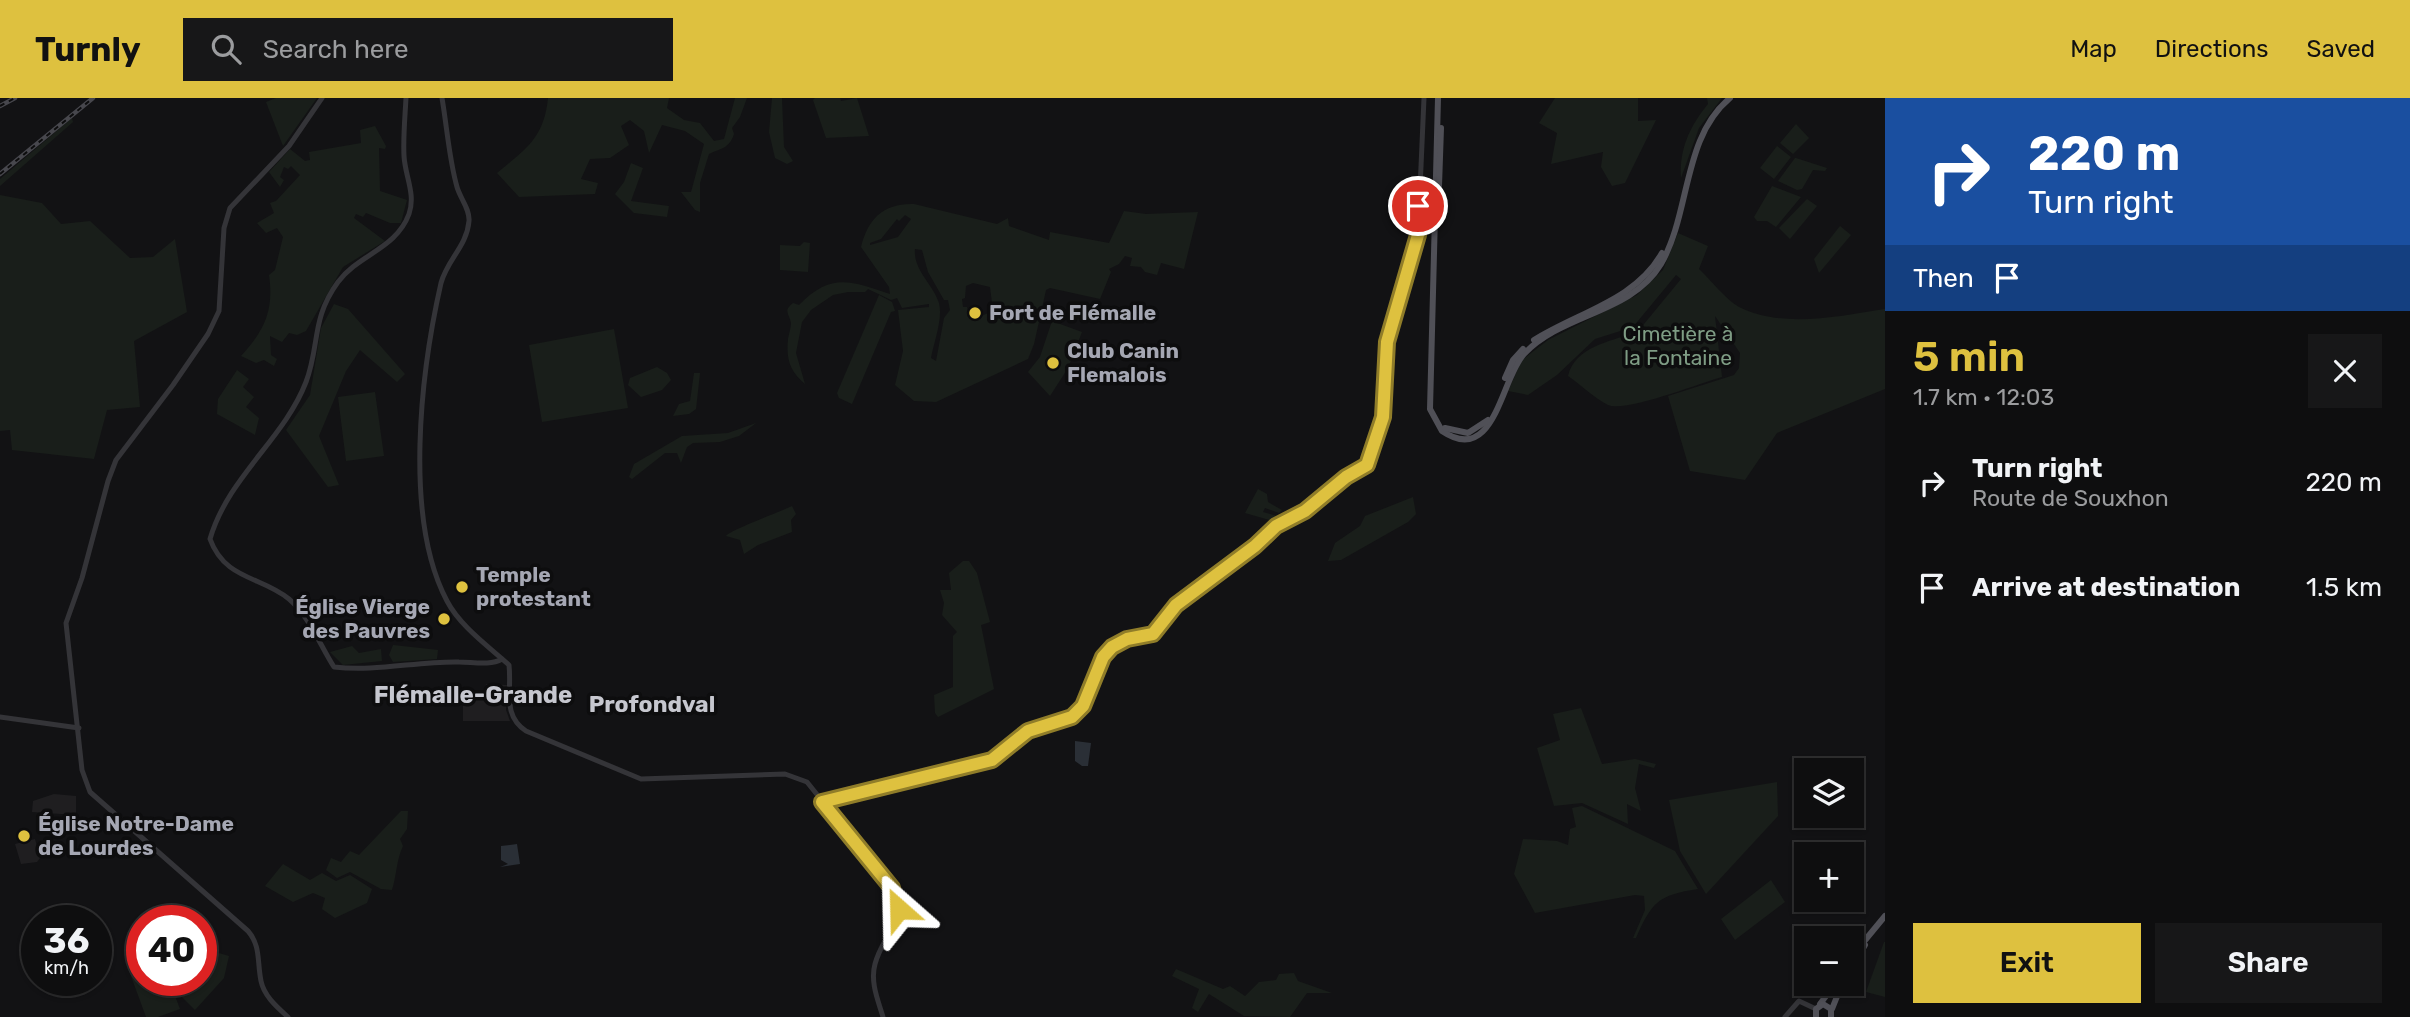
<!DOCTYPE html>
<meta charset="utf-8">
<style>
body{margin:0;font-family:Rubik,sans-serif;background:#171718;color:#f1f3f6;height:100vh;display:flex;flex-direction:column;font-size:26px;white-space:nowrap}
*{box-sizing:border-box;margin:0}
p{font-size:23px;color:#9b9c9e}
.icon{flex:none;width:38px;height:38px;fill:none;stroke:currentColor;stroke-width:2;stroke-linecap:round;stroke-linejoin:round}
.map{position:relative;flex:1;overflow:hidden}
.panel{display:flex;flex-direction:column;background:#0e0e0f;width:525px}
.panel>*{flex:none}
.hud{background:#1a4fa0;color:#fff;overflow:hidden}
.controls{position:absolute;left:1794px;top:660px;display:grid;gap:14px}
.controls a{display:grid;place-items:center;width:70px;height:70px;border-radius:0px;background:#0e0e0f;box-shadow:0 2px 5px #0004,0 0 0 2px #2e2e2f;font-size:35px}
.speed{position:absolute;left:21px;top:807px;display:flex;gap:14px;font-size:35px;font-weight:700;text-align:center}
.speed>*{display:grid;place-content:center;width:91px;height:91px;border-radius:50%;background:#0e0e0f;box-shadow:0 2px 5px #0004,0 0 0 2px #2e2e2f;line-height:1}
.speed small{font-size:18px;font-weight:400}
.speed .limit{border:10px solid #d22;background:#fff;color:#111}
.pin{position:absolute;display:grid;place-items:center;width:60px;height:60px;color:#fff;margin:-30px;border:4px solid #fff;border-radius:50%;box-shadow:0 2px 7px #0007}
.me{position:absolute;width:77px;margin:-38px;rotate:335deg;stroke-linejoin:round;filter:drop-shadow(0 0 5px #0008)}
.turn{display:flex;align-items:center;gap:24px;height:147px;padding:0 28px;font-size:32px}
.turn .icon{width:91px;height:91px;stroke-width:2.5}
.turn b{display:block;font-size:49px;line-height:60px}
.then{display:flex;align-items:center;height:66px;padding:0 28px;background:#0003;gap:14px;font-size:26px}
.round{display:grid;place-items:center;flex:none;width:74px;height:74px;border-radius:0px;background:#171718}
.overview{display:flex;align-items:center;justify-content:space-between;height:119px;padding:0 28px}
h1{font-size:42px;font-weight:600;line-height:52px;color:#dec13f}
.cta{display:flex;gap:14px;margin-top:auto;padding:14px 28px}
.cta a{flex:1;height:80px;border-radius:0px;background:#dec13f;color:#111;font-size:28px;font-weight:600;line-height:80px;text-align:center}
.cta a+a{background:#171718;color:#f1f3f6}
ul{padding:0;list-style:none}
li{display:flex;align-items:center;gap:21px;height:105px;padding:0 28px}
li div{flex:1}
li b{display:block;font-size:26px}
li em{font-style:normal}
header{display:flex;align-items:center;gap:42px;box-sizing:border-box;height:98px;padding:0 35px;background:#dec13f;color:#111}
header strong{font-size:33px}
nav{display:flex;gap:38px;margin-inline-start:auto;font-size:24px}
.search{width:490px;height:63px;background:#171718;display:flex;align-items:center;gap:18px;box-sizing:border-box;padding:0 24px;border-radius:0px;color:#9b9c9e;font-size:26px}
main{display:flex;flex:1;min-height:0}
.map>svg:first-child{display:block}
.built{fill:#1f1e20}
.green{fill:#191e1a;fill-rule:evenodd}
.water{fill:#2a2f36}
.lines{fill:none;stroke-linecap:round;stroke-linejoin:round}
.minor{stroke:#343438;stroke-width:5}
.major{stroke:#505057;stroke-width:6}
.rail-casing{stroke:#47474d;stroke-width:4.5}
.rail{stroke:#0d0d0e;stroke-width:2;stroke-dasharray:5;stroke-linecap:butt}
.route-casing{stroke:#907d29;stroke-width:18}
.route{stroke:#dec13f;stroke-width:12}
.poi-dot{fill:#dec13f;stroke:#0d0d0e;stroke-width:2.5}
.labels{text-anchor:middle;stroke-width:7;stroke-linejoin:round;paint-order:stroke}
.poi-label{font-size:21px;font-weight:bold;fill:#a5a7b3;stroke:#0d0d0e;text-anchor:start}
.park-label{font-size:21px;fill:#7e9c84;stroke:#0d0d0e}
.neighbourhood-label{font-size:23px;font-weight:bold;fill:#c6c7cf;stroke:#0d0d0e}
.quarter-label{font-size:24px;font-weight:bold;fill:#c6c7cf;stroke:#0d0d0e}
</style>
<header>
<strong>Turnly</strong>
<div class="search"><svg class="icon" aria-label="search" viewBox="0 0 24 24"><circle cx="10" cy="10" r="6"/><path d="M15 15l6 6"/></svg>Search here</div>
<nav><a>Map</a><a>Directions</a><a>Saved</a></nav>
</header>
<main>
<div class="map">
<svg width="1885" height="919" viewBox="0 0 1885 919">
<rect width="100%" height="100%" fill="#121214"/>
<g class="built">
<path d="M486,586L507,587L506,612L510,623H463V602H483Z"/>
<path d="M54,696L76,698V717L32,714L33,703Z"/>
<path d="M35,741L40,760L37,764L21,766L15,746Z"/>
</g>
<g class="green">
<path d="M276,0H317L283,48L266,4Z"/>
<path d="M548,0H669L667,10L684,22L700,25L714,43L724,41L735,0H747L740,19L732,30L734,36C729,51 721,50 709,56L700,85V114L695,112L681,94H691L704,46L685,33L662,27L649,55L644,33L630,22L621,28L629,47L610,60L590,61L581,81L598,85L595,96L519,99L497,75C526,51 544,40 548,0Z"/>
<path d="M772,0H782L784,49L793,63L787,66L775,60L769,34Z"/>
<path d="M815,0H840L841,3L857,0L869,38L826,40L813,2Z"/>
<path d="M1555,0H1638V23L1656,22L1625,85L1612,88L1601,69L1603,54L1551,66L1557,35L1539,25Z"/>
<path d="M1707,0H1722L1699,30L1681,80C1679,51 1690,28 1708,6Z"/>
<path d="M72,20L73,24L0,88V81Z"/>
<path d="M1796,26L1809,40L1793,56L1780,45Z"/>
<path d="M375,28L386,48L385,51L379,50L380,93L407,102L401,125H390L366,115L363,119L356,116L354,120L385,143L343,169L306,233L297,237L289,235L282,244L270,238L271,257L277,261L274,268L264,262L256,265L241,258C265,232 274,212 269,177L275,172L283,139L277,130L266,135L257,125L274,115L270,105L276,103L300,77L291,68L288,71L284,69L280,79L284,82L280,89L269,74L290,51L305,63L310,62L309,54L361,45L360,32Z"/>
<path d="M1777,48L1791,59L1774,81L1760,70Z"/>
<path d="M1795,60H1796L1827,70L1825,73L1813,72L1802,91L1797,92L1778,83Z"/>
<path d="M631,65L643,70L631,103L669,108L667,119L634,115L615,96L624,84Z"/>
<path d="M1772,88L1801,99L1776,129L1767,123H1757L1754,119Z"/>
<path d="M0,97L42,105L61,126L90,123L130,160L153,159L175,141L187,214L134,243L140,309L107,312L94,361L12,352L10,332L0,333Z"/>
<path d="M1807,101L1817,108L1790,141L1779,130Z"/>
<path d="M914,106L997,126L1008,120L1009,128L1049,142L1050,134L1109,145L1124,113L1146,116L1198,114L1184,171L1161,165L1157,177L1145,174L1141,169L1130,168L1132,160L1125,158L1119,166L1109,171L1111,174L1100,201L1050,190L1046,192L1034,246L1028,261L936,304L914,303L895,287L903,253L898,212L929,209V206L902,210L897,200L891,202L868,191L865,194H848L833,197L811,212L802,224L796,255L805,286C790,273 786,262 788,241C789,236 791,229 791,225C789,215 783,213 793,205L799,207C831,174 851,183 890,196L889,189L861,149C868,121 883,105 914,106ZM905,117L911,121L898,139L870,147V145L881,141L897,121L899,123ZM915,151L922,152L928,174L944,202H948L950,212L944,220L936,263L931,260C934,244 943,221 939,205C933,186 913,172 915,151ZM973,185L990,189L993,213L974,221L969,218L967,209H963L962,201L965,200L966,188Z"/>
<path d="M1840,128L1851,137L1819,175L1814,161Z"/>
<path d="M1678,135L1708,148L1699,171C1711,182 1725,201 1739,209C1783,231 1839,218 1885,211V291L1777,335L1745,382L1690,373L1668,298L1734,277L1739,270L1740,255L1715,218L1722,279C1700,285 1625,315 1608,307C1594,300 1581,287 1568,278C1575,249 1609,244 1633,235L1635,237L1681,181L1676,177L1633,229L1595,241L1557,277L1528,297L1508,293L1522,262L1548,242L1637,197L1663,172Z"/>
<path d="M804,144L810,145L808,174L780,172V147L800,148Z"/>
<path d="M879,197L892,204L895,213L891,214L852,306L839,300L837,295Z"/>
<path d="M334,206L348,211L405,276L397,284L360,252L346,273L319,338L339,387L328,389L286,332L310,297L321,230Z"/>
<path d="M1052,223L1082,234L1068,270L1050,298L1028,274L1040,259Z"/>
<path d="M614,231L628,310L542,324L529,247Z"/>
<path d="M657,269L667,275L671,282L662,292L641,299L628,287L630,280Z"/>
<path d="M237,272L249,281L243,289L254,299L246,309L259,320L255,337L217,316L218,301Z"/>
<path d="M694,275H700L696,311L689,316L673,318L679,306L690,303Z"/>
<path d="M375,294L384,358L346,363L338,299Z"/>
<path d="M756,325L739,338L720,344L693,345L687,349L681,365L677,355H665L632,381L629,379L634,366L682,338L728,335Z"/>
<path d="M1258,391L1267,396L1268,404L1282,412L1279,415L1265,410L1263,414L1277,418L1273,423L1245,415Z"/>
<path d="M1413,399L1416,416L1408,424L1341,462L1328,463L1335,445L1360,428L1365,418Z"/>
<path d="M792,408L796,416L791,422L792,434L758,447L744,456L740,442L726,438C730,432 780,414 792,408Z"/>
<path d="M963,463H969L977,475L990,524L981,527L994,591L938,619L935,615L934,597L953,589V538L957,534L942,517L944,505L940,492H951L949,475Z"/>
<path d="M393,547L438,552L437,561L393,564L389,557Z"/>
<path d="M352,548L359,555L381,551L382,563L343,567L330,554Z"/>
<path d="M1581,610L1602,666L1635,661L1656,666L1654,670L1639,666L1635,690L1641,713L1627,706L1628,726L1582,705L1554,708L1537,650L1560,642L1553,616Z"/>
<path d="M1777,684L1778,718L1706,796L1680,753L1669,702Z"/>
<path d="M1582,708L1675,753L1698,791C1658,797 1652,804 1636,840H1633L1645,812L1644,798L1635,797L1535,815L1514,776L1523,741L1557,743L1568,747L1570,731L1576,729L1572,710Z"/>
<path d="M401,713H408L407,731L400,741L403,748C396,763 397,776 392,792L381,791L350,774L337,780L326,772L331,760L341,764L350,753L359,757Z"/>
<path d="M283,766L310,782L322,775L336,783L350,777L372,791L367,805L335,820L322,811L325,800L313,795L293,804L265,788Z"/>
<path d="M1771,782L1785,804L1735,842L1721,821Z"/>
<path d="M201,843L207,845L212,853L229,858L224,880L195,912L180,897L177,882H201Z"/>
<path d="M1884,844H1885V899L1866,894Z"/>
<path d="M142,865V882H169L180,911L158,919H146L128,870Z"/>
<path d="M1176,871L1223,891L1230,888L1245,898L1259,884L1276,882L1279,876L1294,875L1298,883L1332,895H1307L1290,919L1244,918L1209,896L1198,914L1192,910L1199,891L1172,878Z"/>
</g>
<g class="water">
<path d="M1075,643L1091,645L1088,668H1082L1075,663Z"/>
<path d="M517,746L520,766L500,769L508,766L501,762V748Z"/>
</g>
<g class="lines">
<g class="minor">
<path d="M406,0C405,19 403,39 404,58C405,78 416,96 409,116C396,151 359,156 338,184C311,221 320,247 306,284C284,341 228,379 210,441C225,482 261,478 289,501C309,518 320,547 334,569C376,574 418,563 459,564C473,564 490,568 502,561"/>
<path d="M442,0C447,29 449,61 457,89C460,100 470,111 469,123C467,148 447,162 441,185C421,273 403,420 447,503C460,528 488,548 509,567C512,593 502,617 526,633L641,681L785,676L807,684L892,790C907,824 883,836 875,866C870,884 878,902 883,919"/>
<path d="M0,619L79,630"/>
<path d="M822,703L992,662L1029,633L1072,619L1083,608L1103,559L1112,549L1127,541L1153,536L1176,507L1255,448L1276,428L1305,413L1369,362L1383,319L1387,244L1418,137L1424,0"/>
<path d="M288,919C277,909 264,898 261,883C257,864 261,848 248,833L90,694L82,672L66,525L82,480L108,383L116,362L173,287L208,236L219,213L224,130L230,110L289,48L322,0"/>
<path d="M1785,919L1799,903L1816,911"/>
</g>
<g class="major">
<path d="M1438,0L1430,311L1442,333C1495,369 1501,280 1524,256C1562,215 1631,216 1661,166C1691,114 1682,40 1730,0"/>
<path d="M1438,117L1441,30"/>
<path d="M1534,242C1578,214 1635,203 1662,155"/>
<path d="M1505,280L1513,262L1523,251"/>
<path d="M1445,330L1468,335L1488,322"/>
<path d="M1852,858L1885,818"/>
<path d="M1852,869L1865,847"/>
<path d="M1820,906L1835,886"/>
<path d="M1832,911L1842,886"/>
<path d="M1816,919V911L1823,906L1831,911V919"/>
</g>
<g class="rail-casing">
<g id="rail">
<path d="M0,8L15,0"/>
<path d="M0,76L93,0"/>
</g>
</g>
<use href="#rail" class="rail"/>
</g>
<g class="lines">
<g class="route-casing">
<path id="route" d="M899,811L892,790L822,704L992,662L1028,633L1072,619L1083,608L1103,559L1112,549L1127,541L1153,536L1176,507L1255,448L1276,428L1305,413L1346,379L1367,367L1383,319L1387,244L1418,137V108"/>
</g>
<use href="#route" class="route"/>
</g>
<g class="poi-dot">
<circle cx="975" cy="215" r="7"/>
<circle cx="1053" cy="265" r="7"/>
<circle cx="462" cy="489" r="7"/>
<circle cx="444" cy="521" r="7"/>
<circle cx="24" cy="738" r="7"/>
</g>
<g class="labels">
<g class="poi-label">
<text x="989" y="222">Fort de Flémalle</text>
<text x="1067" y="260">Club Canin<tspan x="1067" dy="24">Flemalois</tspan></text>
<text x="476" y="484">Temple<tspan x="476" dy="24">protestant</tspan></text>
<text x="430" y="516" text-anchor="end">Église Vierge<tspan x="430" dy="24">des Pauvres</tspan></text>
<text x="38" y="733">Église Notre-Dame<tspan x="38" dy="24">de Lourdes</tspan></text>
</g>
<g class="park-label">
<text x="1678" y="243">Cimetière à<tspan x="1678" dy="24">la Fontaine</tspan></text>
</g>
<g class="neighbourhood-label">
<text x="652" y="614">Profondval</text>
</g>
<g class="quarter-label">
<text x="473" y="605">Flémalle-Grande</text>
</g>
</g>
</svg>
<div class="controls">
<a><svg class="icon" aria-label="layers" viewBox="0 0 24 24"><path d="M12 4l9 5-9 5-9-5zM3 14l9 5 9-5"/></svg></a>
<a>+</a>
<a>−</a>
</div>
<div class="speed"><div>36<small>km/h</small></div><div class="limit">40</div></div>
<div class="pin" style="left:1418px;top:108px;background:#d93025"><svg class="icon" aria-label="arrive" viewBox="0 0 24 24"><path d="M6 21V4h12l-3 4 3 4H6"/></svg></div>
<svg class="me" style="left:899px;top:811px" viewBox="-20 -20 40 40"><path d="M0-17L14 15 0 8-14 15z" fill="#dec13f" stroke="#fff" stroke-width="4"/></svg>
</div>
<section class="panel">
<div class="hud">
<div class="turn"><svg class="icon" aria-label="right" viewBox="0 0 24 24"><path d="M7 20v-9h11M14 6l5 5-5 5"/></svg><div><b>220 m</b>Turn right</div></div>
<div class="then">Then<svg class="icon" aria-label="arrive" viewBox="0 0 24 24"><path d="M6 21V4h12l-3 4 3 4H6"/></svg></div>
</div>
<div class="overview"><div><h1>5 min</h1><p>1.7 km · 12:03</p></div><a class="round"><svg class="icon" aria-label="close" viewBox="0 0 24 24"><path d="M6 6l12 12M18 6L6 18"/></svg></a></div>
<ul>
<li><svg class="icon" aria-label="right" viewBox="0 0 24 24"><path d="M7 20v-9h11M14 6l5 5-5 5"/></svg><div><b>Turn right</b><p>Route de Souxhon</p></div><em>220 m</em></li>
<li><svg class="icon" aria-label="arrive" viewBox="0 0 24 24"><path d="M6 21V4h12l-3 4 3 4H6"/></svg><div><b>Arrive at destination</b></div><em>1.5 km</em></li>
</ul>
<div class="cta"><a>Exit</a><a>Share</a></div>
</section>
</main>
